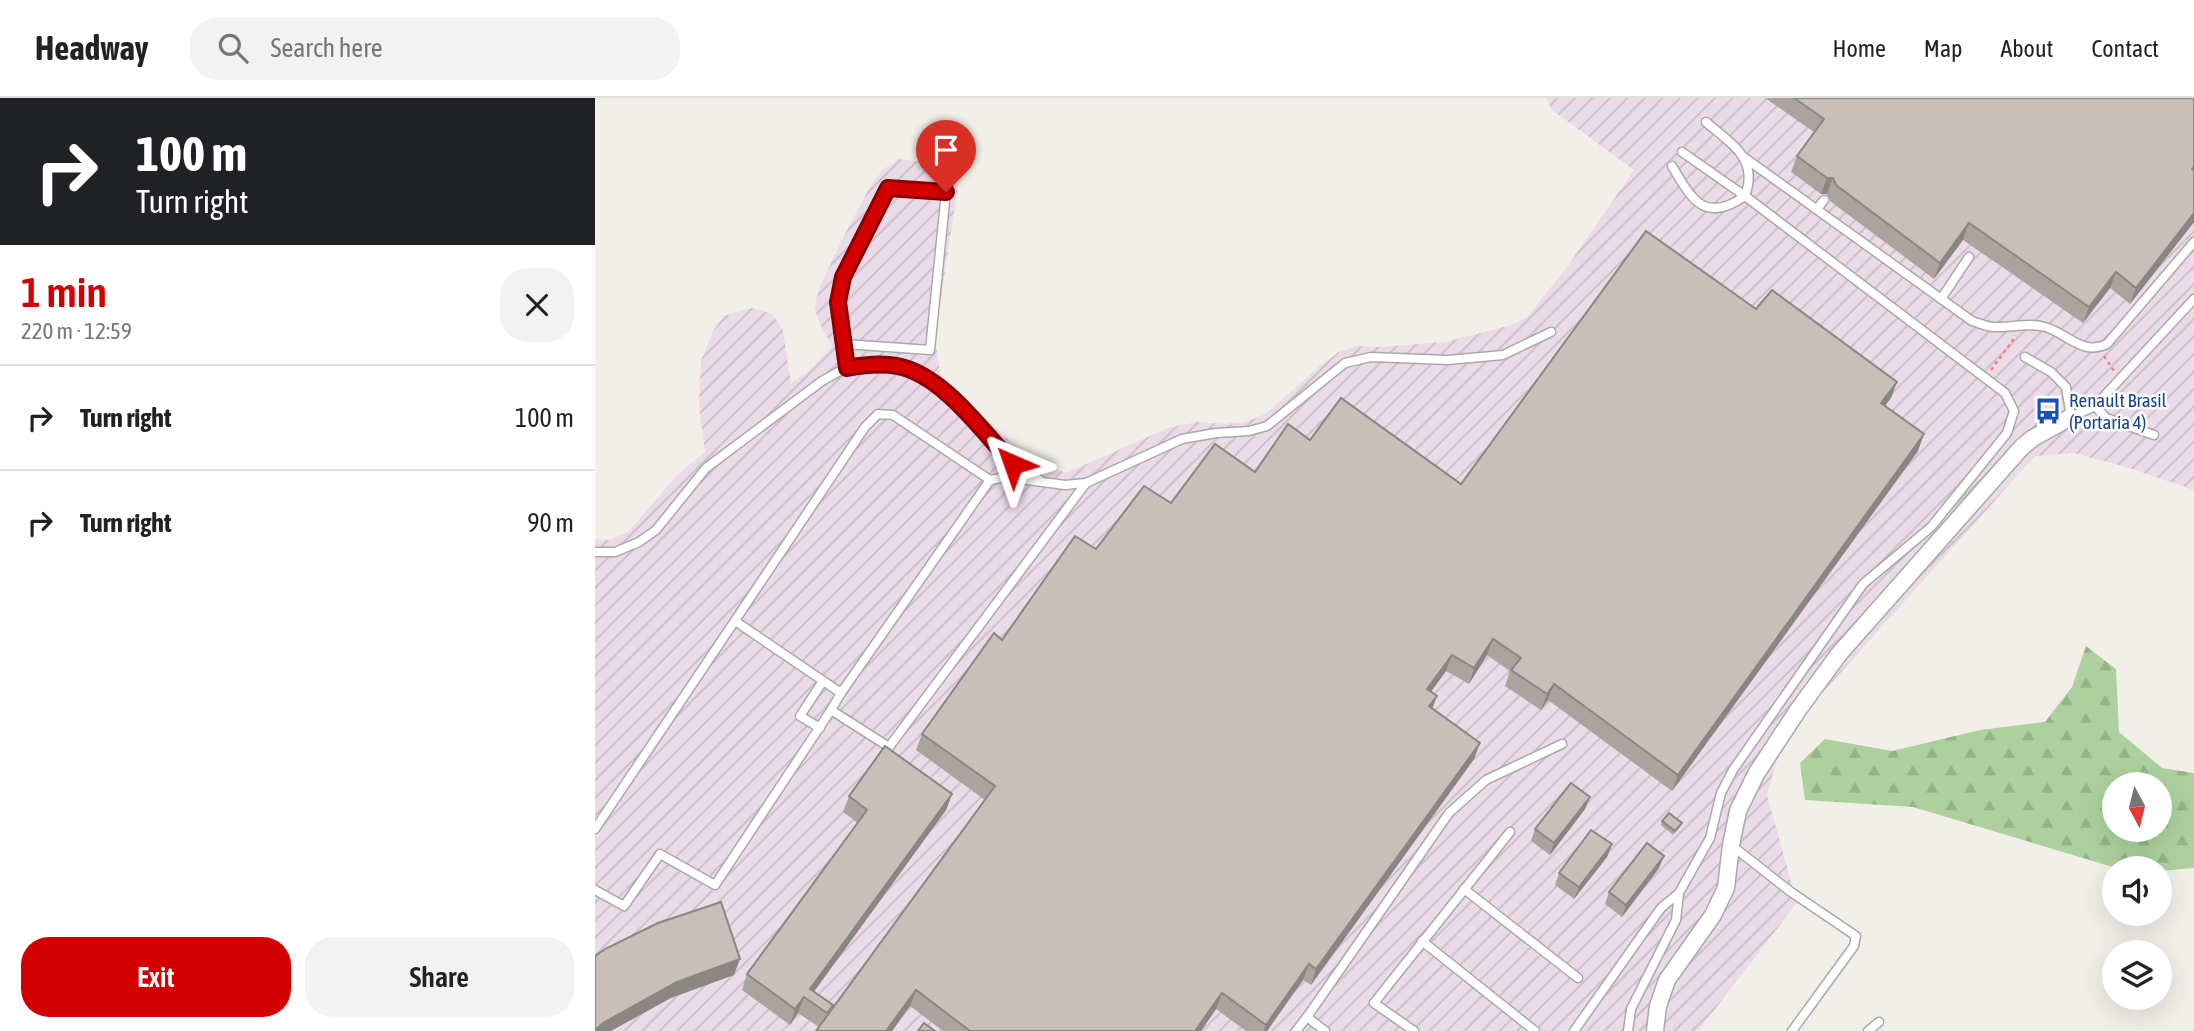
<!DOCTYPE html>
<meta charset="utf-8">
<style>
body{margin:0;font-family:"Asap Condensed",sans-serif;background:#f2f2f2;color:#222;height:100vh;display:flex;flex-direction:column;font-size:26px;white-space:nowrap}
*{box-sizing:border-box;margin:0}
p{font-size:23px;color:#767676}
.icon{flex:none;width:38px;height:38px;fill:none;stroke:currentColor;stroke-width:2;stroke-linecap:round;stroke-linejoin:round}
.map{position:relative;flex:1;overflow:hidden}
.side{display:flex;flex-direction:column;background:#fff;width:595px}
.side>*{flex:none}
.top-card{background:#202124;color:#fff;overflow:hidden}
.needle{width:46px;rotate:173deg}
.buttons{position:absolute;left:1507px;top:674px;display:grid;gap:14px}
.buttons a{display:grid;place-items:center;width:70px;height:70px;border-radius:50%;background:#fff;box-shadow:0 7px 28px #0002;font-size:35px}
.pin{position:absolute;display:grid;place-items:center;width:60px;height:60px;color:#fff;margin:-72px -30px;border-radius:50% 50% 50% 0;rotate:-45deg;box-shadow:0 0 7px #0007}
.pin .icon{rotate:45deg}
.me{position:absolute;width:77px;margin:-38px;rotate:317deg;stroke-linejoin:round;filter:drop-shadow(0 0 5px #0008)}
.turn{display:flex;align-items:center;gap:24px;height:147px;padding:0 21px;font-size:32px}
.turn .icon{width:91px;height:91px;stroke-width:2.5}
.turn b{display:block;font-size:49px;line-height:60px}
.round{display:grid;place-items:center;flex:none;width:74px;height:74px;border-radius:28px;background:#f2f2f2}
.summary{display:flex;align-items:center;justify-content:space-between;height:119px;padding:0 21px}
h1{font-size:42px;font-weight:600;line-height:52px;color:#d40000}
.cta{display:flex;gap:14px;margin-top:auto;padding:14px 21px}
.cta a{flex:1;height:80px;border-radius:28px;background:#d40000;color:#fff;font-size:28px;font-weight:600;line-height:80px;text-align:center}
.cta a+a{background:#f2f2f2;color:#222}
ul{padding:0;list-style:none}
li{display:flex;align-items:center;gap:21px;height:105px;padding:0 21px;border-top:2px solid #e0e0e0}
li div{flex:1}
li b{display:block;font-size:26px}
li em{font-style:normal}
header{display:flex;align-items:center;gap:42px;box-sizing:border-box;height:98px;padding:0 35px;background:#fff;border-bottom:2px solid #e0e0e0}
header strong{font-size:33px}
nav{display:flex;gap:38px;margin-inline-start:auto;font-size:24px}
.search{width:490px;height:63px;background:#f2f2f2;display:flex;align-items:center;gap:18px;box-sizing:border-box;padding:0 24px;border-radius:28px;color:#767676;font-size:26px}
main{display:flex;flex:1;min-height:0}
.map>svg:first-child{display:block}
.industrial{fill:url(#industrial-furrows)}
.forest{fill:url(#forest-firs);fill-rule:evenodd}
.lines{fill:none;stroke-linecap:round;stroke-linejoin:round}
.service-casing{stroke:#a9a9a9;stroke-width:11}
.minor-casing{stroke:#a9a9a9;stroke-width:19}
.path{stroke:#fa8072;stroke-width:2.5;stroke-dasharray:3.5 3.5;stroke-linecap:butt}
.service{stroke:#fff;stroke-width:8}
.minor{stroke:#fff;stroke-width:16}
.wall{fill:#aba49e}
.shaded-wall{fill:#8b8681}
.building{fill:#c7bfb8;stroke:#8b8681;stroke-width:2}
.route-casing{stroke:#8a0000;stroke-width:18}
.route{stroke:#d40000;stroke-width:12}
.labels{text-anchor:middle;stroke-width:5;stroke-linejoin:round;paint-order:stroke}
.transit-label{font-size:19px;fill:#164399;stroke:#fff;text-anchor:start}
</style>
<header>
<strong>Headway</strong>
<div class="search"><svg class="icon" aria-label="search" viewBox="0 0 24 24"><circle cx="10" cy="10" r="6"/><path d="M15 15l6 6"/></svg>Search here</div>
<nav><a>Home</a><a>Map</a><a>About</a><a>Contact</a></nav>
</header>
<main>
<section class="side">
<div class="top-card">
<div class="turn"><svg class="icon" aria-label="right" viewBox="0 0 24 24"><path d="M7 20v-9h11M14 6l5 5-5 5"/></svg><div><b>100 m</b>Turn right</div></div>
</div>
<div class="summary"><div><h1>1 min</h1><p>220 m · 12:59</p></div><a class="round"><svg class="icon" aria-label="close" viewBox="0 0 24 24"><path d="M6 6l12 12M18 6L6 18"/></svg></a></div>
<ul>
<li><svg class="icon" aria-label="right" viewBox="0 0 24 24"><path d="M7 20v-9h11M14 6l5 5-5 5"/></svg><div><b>Turn right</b></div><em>100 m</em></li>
<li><svg class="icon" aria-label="right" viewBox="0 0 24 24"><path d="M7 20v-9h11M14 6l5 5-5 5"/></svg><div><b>Turn right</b></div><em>90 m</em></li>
</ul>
<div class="cta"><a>Exit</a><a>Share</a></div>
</section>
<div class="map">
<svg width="1599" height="933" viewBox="0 0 1599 933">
<defs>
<pattern id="industrial-furrows" width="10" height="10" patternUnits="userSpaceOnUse" patternTransform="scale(1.75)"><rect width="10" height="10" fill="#ebdbe8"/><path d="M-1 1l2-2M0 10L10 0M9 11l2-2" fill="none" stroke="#c9bcc7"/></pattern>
<pattern id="forest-firs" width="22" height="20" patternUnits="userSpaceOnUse" patternTransform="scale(1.75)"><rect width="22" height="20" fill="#add19e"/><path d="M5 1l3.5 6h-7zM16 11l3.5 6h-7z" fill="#95b388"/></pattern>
</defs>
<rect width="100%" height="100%" fill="#f2efe9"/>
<path class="industrial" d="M951,0H1599V392L1534,370L1479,355L1440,358L1196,630L1181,664L1172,697L1202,805L1103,933H0V441L14,442L33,434L83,376L110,354L104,308L106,263L118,233L129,218L157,210L178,216L188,233L196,285L214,273L237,248L227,230L219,210L225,188L248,140L276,87L288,72L303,61L339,66L354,75L363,87L340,240L345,275L369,302L432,358L471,375L573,330L602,324L631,326L651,324L670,316L726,267L744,254L762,248L785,249L850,244L917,227L933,218L972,169L1039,72L957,12Z"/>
<path class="forest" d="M1491,548L1521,571L1524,634L1567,670L1599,675V770L1565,773L1564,770H1521L1318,709L1210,702L1205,665L1230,641L1297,653L1385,632L1450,624L1477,589ZM1519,686H1564V732H1519Z"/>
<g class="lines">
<g class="service-casing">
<g id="service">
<path d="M1150,60L1377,223C1384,225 1392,229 1399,229C1416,230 1434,224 1450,229C1472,235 1487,258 1512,246L1599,144"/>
<path d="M1077,68C1097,102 1110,126 1150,98C1164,60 1136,46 1111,24"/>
<path d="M1222,111L1229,102"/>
<path d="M1346,201L1374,159"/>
<path d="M250,246L335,252L351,94L293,90L248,179L243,204L252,269"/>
<path d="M1430,259L1456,274L1471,289L1476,319L1500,308L1599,201"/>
<path d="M1500,308L1511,320L1559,337"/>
<path d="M395,382L246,595L236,612L294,649L491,385"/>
<path d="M0,454H20L44,444L61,432L111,370L227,283L252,269L301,268L324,275L348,291L418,366L445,382"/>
<path d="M140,523L246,595"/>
<path d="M225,630L205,618L228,583"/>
<path d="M0,731L270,329L283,316L298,317L395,382L410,379L470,387L491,385L587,341L621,335L654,333L672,328L750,265L776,259L853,262L908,257L956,234"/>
<path d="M1136,747L1196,794L1261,838L1259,848L1197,933"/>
<path d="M869,791L983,880"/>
<path d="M0,792L29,808L65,756L120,787L236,612"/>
<path d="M1084,795L1115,740L1126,695L1138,672L1268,486L1336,429L1412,335L1419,313L1410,295L1150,98L1087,54"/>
<path d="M827,843L940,933"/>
<path d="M712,919L854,715L891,682L967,646"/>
<path d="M701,933L712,919L730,933"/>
<path d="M819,933L779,905L915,734"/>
<path d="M979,933L1066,810L1084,795L1081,822L1036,911L1033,933"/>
<path d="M1273,933L1284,924"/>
</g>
</g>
<g class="minor-casing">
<path id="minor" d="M1060,933L1063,908L1072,882L1118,817L1131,790L1136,747L1143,713L1161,676L1203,612L1244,556L1426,350L1438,340L1476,319"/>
</g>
<g class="path">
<path d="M1509,258L1519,273"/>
<path d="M1396,272L1421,238"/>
</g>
<use href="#service" class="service"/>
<use href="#minor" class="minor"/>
</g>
<g class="wall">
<path d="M1170,0H1599V124L1535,206L1515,190L1488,225L1368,142L1339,181L1235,103L1232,96H1226L1196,74L1202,58L1219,34Z"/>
<path d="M1161,211L1296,300L1290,308L1323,353L1077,693L953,602L946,612L910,588L915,573L892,557L874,586L851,573L836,594L842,598L837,611L885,645L879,661L716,887L708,882L672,933H651L621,911L606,933H348L315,908L297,933H221L224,929L203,915L195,927L147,892L152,876L263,725L248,714L254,698L357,696L351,712L219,893L238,907L236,913L390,702L321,652L327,636L407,542L501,451L576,405L660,374L715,342L866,386Z"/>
<path d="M995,699L990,711L955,757L936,743L940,731Z"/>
<path d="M1067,723L1087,725L1085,729L1078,737L1066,727Z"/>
<path d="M1017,746L1012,759L979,801L960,787L964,775Z"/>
<path d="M1064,770L1027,819L1010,806L1014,794Z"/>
</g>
<g class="shaded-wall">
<path d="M1232,80H1238L1232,96H1226Z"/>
<path d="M1599,115V124L1535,206L1541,190Z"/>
<path d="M1374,125L1368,142L1339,181L1345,165Z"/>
<path d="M1521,174L1515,190L1488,225L1494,209Z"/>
<path d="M1302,284L1296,300L1280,321L1286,305Z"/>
<path d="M1329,336L1323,353L1077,693L1083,677Z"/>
<path d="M898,541L892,557L874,586L879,570Z"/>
<path d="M857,557L851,573L826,607L832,591Z"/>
<path d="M959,586L953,602L946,612L952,596Z"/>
<path d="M842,598L836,614L834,608Z"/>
<path d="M885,645L879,661L716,887L721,871Z"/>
<path d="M357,696L351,712L213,902L215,891Z"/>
<path d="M995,699L990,711L955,757L959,745Z"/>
<path d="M1017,746L1012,759L979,801L984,789Z"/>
<path d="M1069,758L1064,770L1027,819L1031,807Z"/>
<path d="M145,861L139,877L76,900L16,933H0L8,925L82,884Z"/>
<path d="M714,866L708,882L672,933H669L671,927Z"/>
<path d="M321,892L315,908L297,933H291Z"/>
<path d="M627,895L621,911L606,933H600Z"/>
<path d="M209,899L203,915L195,927L200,911Z"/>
</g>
<g class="building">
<path d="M1199,0H1599V68L1597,71L1599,72V115L1541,190L1521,174L1494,209L1374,125L1345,165L1241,87L1238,80H1232L1202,58L1229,21Z"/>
<path d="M1051,133L1161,211L1177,192L1302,284L1286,305L1329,336L1083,677L959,586L952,596L916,572L926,560L898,541L879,570L857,557L832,591L842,598L834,608L885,645L721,871L714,866L671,927L627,895L600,933H375L321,892L291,933H221L400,688L327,636L399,535L407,542L480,438L501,451L549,388L576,405L620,346L660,374L693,326L715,342L746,300L866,386Z"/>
<path d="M290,648L357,696L215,891L238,907L232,915L209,899L200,911L152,876L272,712L254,698Z"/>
<path d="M976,685L995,699L959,745L940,731Z"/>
<path d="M1074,715L1087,725L1080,733L1067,723Z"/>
<path d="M996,732L1017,746L984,789L964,775Z"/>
<path d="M1052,745L1069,758L1031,807L1014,794Z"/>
<path d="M126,804L145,861L82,884L8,925L0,932V858L12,850L63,825Z"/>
<path d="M329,925L340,933H323Z"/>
</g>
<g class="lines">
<g class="route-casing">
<path id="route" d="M351,94L293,90L248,179L243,204L252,270C268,267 286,265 302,268C347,276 387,333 418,366"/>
</g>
<use href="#route" class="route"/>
</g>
<defs>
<g id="bus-bare" transform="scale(2.1)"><path d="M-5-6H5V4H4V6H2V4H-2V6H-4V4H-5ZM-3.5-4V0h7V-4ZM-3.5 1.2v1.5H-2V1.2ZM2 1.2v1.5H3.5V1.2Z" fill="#1a4fb4" stroke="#fff" stroke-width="2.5" paint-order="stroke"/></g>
</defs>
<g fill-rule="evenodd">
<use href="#bus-bare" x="1453" y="313"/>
</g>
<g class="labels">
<g class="transit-label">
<text x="1474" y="309">Renault Brasil<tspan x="1474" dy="22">(Portaria 4)</tspan></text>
</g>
</g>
</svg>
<div class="buttons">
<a><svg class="needle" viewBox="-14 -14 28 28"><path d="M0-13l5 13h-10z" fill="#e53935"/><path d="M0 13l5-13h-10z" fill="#767676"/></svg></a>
<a><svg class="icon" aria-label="sound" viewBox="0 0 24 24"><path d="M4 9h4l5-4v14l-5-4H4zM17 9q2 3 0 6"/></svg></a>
<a><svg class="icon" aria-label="layers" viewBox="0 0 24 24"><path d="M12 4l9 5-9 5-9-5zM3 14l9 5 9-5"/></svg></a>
</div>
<div class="pin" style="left:351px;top:94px;background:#d93025"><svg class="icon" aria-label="arrive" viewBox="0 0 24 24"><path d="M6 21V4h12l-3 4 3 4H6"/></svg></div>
<svg class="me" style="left:418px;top:366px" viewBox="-20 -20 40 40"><path d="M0-17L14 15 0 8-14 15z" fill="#d40000" stroke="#fff" stroke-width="4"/></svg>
</div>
</main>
